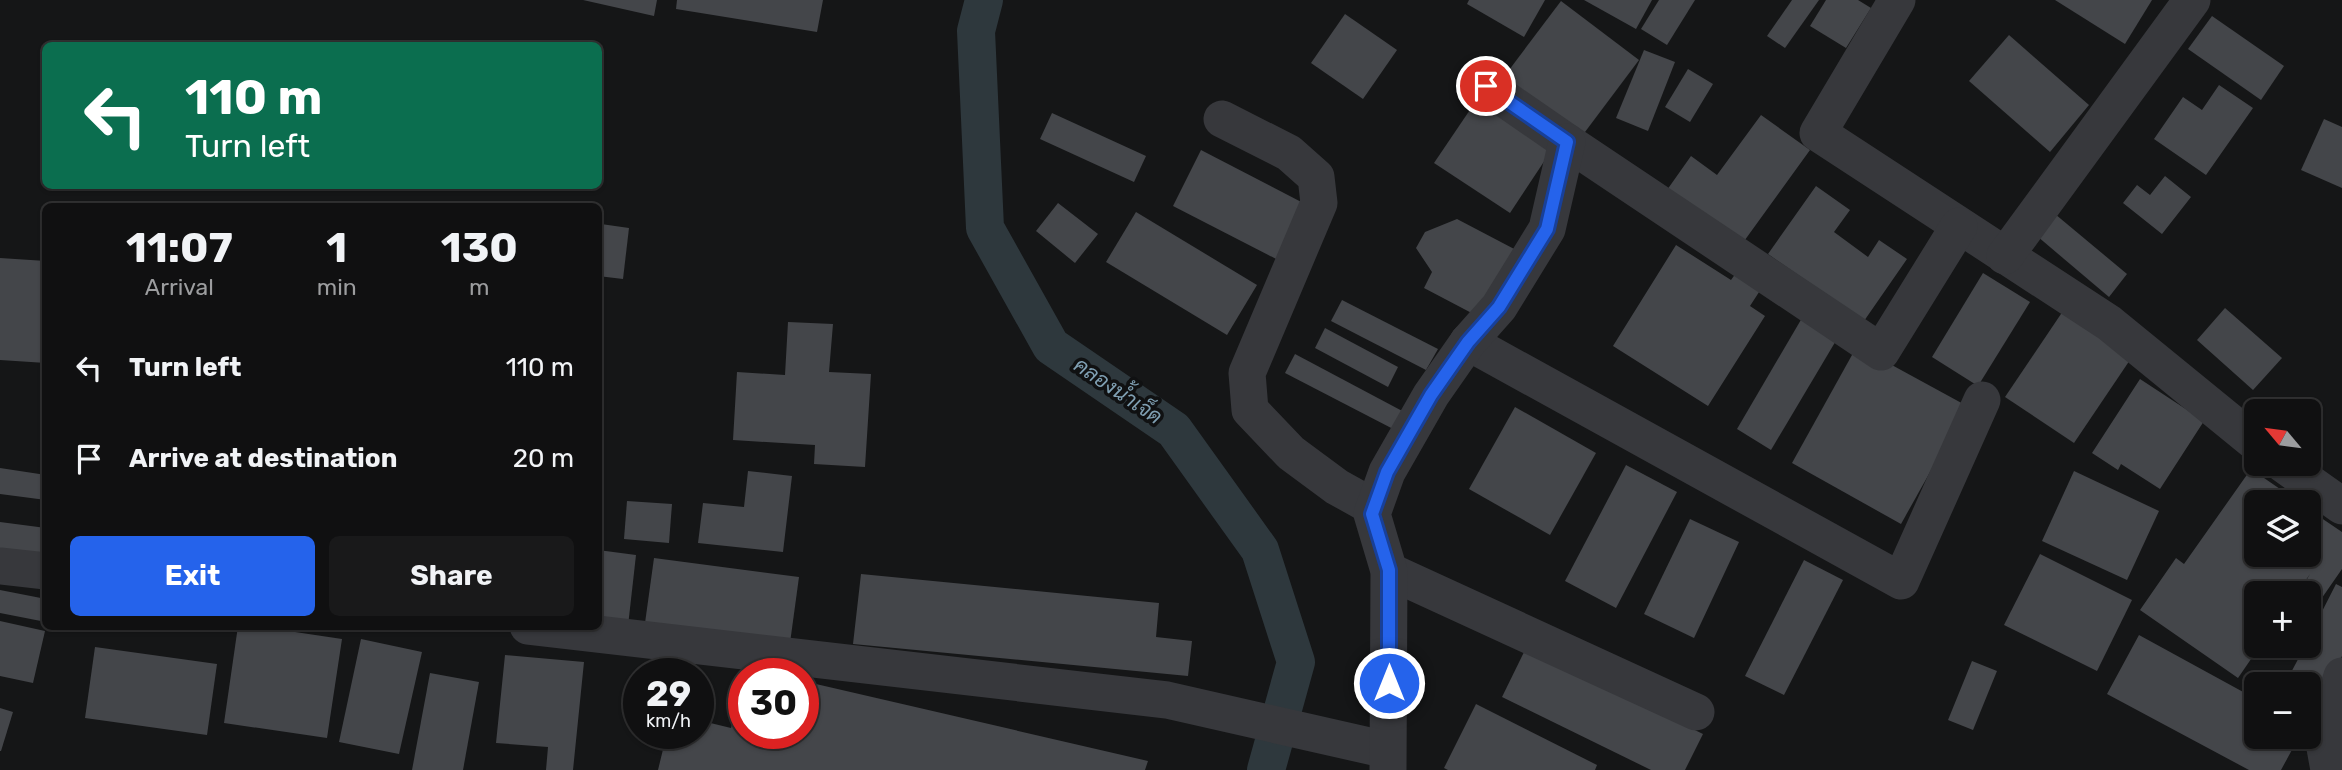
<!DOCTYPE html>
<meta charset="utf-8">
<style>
body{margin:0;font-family:Rubik,Sarabun,sans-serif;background:#19191a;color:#f1f3f6;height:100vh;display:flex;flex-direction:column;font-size:26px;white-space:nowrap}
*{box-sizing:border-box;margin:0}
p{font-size:23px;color:#9c9d9f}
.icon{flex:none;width:38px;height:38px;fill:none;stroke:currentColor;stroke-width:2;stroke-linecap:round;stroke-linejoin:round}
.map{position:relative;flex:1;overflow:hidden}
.details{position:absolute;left:42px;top:203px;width:560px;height:427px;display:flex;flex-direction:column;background:#101011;border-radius:10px;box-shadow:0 2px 5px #0004,0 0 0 2px #303031}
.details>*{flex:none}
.hud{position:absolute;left:42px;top:42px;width:560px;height:147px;border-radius:10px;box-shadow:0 2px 5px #0004,0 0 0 2px #303031;background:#0b6e4f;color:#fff;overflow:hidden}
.needle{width:46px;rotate:299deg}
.controls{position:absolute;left:2244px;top:399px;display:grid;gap:14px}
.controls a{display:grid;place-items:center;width:77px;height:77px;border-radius:10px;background:#101011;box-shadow:0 2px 5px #0004,0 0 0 2px #303031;font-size:35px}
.speed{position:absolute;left:623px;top:658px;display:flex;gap:14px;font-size:35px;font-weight:700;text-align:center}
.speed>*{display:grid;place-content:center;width:91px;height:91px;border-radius:50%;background:#101011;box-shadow:0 2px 5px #0004,0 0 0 2px #303031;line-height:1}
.speed small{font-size:18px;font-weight:400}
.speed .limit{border:10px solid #d22;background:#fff;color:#111}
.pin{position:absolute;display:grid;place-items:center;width:60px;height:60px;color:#fff;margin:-30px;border:4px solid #fff;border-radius:50%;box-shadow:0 2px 7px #0007}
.me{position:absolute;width:77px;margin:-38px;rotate:0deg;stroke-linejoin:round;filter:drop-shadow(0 0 5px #0008)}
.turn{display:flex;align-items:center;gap:24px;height:147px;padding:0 28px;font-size:32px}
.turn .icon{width:91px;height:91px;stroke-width:2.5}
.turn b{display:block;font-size:49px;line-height:60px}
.eta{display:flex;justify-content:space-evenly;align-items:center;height:119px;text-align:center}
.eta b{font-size:42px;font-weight:700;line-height:49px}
.button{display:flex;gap:14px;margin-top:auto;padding:14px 28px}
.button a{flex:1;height:80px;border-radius:10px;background:#2563eb;color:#fff;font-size:28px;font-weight:700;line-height:80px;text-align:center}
.button a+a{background:#19191a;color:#f1f3f6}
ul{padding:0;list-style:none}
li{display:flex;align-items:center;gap:21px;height:91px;padding:0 28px}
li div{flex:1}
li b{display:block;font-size:26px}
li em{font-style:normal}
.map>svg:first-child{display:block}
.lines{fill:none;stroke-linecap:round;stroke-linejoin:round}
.canal{stroke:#2e383d;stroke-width:38}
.building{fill:#44464a}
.minor{stroke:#37383c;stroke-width:37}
.route-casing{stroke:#184099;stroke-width:18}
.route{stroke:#2563eb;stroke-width:12}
.labels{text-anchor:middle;stroke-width:7;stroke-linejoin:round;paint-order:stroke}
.water-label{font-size:21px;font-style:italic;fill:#7f9fb2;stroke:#101112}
</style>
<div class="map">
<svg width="2342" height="770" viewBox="0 0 2342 770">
<rect width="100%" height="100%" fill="#151617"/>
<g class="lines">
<path class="canal" d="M984,0L976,31L985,228L1051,346L1174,430L1260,550L1296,662L1266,770"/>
</g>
<g class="building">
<path d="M583,0H657L654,16Z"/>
<path d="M677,0H823L817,32L676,9Z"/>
<path d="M1469,0H1545L1524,37L1467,4Z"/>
<path d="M1584,0H1652L1636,29Z"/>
<path d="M1659,0H1695L1667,45L1641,29Z"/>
<path d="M1792,0H1819L1785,48L1767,36Z"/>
<path d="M1826,0H1858L1871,8L1846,48L1810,26Z"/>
<path d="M2055,0H2152L2125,44Z"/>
<path d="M1561,1L1639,60L1582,136L1503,78Z"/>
<path d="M1345,14L1397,50L1363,99L1311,63Z"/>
<path d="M2212,16L2284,66L2261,100L2188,49Z"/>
<path d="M2009,35L2089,105L2050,152L1969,81Z"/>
<path d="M1644,50L1675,62L1648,131L1616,118Z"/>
<path d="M1688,69L1713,84L1690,122L1665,107Z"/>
<path d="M2219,85L2253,108L2206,175L2154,139L2183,97L2202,110Z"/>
<path d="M1480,95L1555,145L1510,213L1434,163Z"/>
<path d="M1052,113L1146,156L1134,182L1040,139Z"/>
<path d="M1761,115L1810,150L1742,244L1667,190L1691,156L1717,175Z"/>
<path d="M2324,119L2342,127V188L2301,170Z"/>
<path d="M1201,150L1309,206L1280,261L1173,206Z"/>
<path d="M2165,176L2191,197L2162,234L2123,203L2137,185L2150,195Z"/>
<path d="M1816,186L1850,210L1834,232L1868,257L1879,240L1907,259L1864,321L1768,254Z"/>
<path d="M1058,203L1098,234L1075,263L1036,231Z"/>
<path d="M2049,209L2127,274L2109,297L2031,231Z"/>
<path d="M1136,212L1257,285L1227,335L1106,262Z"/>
<path d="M1457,219L1518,251L1483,319L1424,288L1432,272L1416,248L1425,232Z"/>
<path d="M601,224L629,228L623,279L598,276Z"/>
<path d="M1676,245L1731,280L1736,273L1761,289L1750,306L1765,316L1708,406L1613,346Z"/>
<path d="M0,258L46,261V363L0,360Z"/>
<path d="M1983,273L2030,302L1978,386L1932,357Z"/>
<path d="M1342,300L1438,349L1426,370L1331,321Z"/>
<path d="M2065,308L2134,354L2074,443L2005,397Z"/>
<path d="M2225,308L2282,358L2253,390L2197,340Z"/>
<path d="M1802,318L1837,339L1771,450L1737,429Z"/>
<path d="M788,322L833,324L829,372L871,374L865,467L814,464L815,445L733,440L737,372L785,375Z"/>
<path d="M1325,328L1398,367L1388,387L1315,348Z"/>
<path d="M1857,346L1967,406L1901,524L1792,463Z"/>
<path d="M1295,354L1406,413L1397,431L1285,373Z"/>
<path d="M2140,379L2204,421L2160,489L2121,464L2118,470L2092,453Z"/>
<path d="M1515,407L1596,453L1550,535L1469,489Z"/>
<path d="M1626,465L1677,492L1616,608L1565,581Z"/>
<path d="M0,468L46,475V500L0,494Z"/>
<path d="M2251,469L2299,502H2256V555H2308V509L2342,532V569L2308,618V593H2299L2310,574L2297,593H2256V646H2260L2238,678L2140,610L2176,558L2184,564Z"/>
<path d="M748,471L792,476L783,552L698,543L703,503L744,507Z"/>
<path d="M2074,471L2159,511L2127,580L2042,541Z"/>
<path d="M627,501L672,504L669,543L624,539Z"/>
<path d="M1690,519L1739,542L1694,638L1644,614Z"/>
<path d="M0,522L46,528V557L0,552Z"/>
<path d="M598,550L636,555L628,626L598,622Z"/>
<path d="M2040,554L2132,600L2097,671L2004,625Z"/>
<path d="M654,558L799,577L790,643L645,623Z"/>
<path d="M1804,560L1843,580L1784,695L1745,676Z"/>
<path d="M861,574L1159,603L1156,637L1192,641L1188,676L853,644Z"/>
<path d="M2336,584L2342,587V656L2313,713L2308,710V684H2285L2305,646H2308V639Z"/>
<path d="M0,590L46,599V622L0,613Z"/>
<path d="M0,621L45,631L33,683L0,676Z"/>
<path d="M238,626H255L342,639L327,738L224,723Z"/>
<path d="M2139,635L2256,699V737H2299L2281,770H2249L2107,694Z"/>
<path d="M361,639L422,652L399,754L339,742Z"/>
<path d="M95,647L217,664L207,735L85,718Z"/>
<path d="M1526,648L1703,734L1685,770H1651L1502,697Z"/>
<path d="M505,655L584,662L573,770H546L548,747L496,743Z"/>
<path d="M1972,661L1997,671L1973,730L1948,720Z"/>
<path d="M430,673L479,682L463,770H412Z"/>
<path d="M743,679L744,733H803V681L1148,761L1145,770H658L667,733H698V720L731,728Z"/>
<path d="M1476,704L1597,765L1595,770H1448L1444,768Z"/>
<path d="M0,708L13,712L1,751H0Z"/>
</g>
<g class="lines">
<g class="minor">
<path d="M1897,0L1818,133L2109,323L2256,443"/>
<path d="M1486,86L1567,142L1881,352L1959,226"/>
<path d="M1222,119L1289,153L1316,177L1319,203L1247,373L1250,410L1291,453L1337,487L1373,507"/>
<path d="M2005,256L2192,0"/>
<path d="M1468,342L1901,581L1982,400"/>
<path d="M2283,464L2342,506"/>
<path d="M0,566L46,571"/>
<path d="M1389,571L1696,712"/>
<path d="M528,626L1167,700L1387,750"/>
<path d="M1388,770L1389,571L1372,514L1387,472L1431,395L1468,342L1499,307L1547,229L1567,142"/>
<path d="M2329,770L2323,737L2342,676"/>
</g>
</g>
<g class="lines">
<g class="route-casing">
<path id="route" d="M1389,683V570L1372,514L1387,472L1431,395L1468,342L1499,307L1547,229L1567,142L1486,86"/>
</g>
<use href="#route" class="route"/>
</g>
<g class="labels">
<g class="water-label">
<text transform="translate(1118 391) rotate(34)" y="7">คลองน้ำเจ็ด</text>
</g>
</g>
</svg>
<div class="controls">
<a><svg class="needle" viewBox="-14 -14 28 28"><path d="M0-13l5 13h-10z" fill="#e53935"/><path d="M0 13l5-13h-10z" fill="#9c9d9f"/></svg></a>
<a><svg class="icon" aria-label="layers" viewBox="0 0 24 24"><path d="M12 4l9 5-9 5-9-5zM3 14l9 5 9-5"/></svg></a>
<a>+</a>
<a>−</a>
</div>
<div class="speed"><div>29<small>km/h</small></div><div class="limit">30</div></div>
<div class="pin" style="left:1486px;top:86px;background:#d93025"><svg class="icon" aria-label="arrive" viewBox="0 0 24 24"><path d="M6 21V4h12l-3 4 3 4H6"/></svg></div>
<svg class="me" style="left:1389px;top:683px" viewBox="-20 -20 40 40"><circle r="17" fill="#2563eb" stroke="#fff" stroke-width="3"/><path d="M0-11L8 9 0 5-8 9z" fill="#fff"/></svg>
<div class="hud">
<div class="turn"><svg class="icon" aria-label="left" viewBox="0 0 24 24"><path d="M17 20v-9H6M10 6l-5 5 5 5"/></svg><div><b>110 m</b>Turn left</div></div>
</div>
<section class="details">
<div class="eta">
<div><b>11:07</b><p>Arrival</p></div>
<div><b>1</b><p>min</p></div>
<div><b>130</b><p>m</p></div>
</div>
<ul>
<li><svg class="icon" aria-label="left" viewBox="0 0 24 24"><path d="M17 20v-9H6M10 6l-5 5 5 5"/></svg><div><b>Turn left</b></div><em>110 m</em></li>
<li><svg class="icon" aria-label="arrive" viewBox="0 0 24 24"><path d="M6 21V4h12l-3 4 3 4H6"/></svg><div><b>Arrive at destination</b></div><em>20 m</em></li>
</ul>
<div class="button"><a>Exit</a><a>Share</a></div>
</section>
</div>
